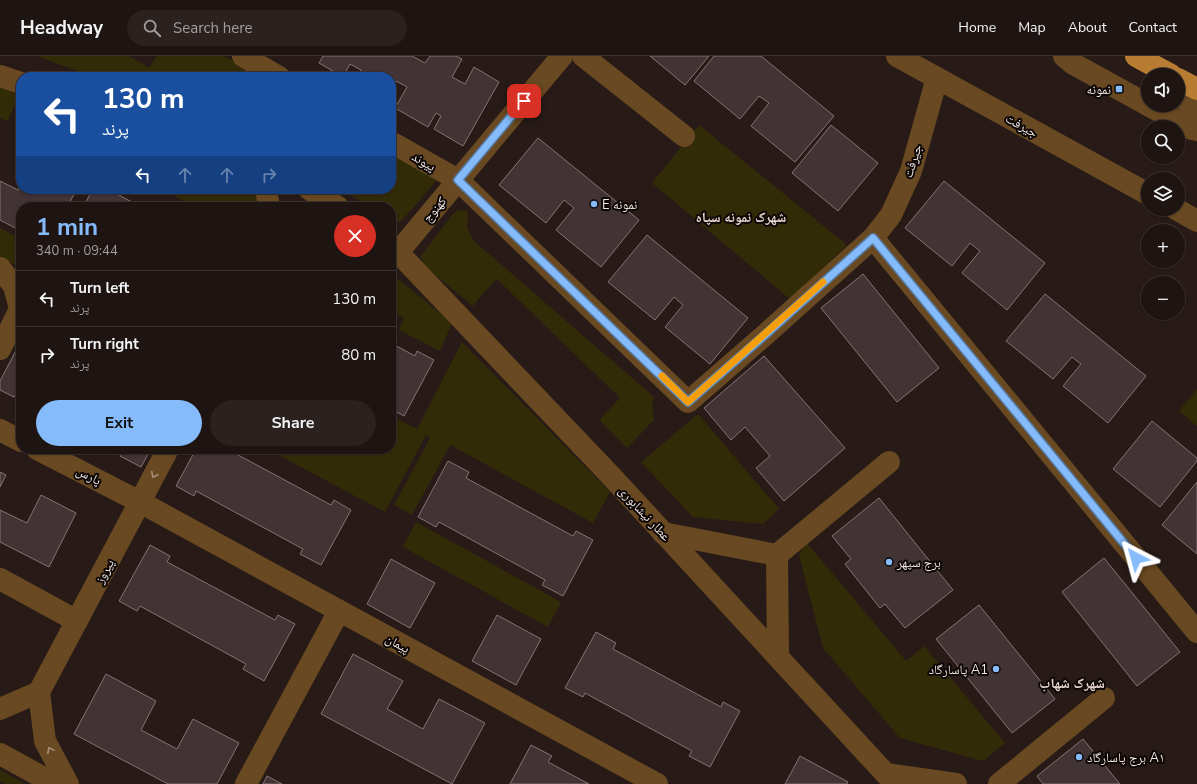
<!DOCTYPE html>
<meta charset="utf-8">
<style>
body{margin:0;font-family:"Nunito Sans","Noto Naskh Arabic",sans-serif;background:#2b211f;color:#f1f3f6;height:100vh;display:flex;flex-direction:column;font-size:15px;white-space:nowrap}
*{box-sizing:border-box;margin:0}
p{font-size:13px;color:#a19e9f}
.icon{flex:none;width:22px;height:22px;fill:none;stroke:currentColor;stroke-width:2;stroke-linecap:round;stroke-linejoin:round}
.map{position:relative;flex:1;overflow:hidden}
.drawer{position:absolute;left:16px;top:146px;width:380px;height:252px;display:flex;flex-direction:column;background:#1e1411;border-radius:16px;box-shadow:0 1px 3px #0004,0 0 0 1px #3c3331}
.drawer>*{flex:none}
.top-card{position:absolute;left:16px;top:16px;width:380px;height:122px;border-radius:16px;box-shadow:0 1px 3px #0004,0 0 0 1px #3c3331;background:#1a4fa0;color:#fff;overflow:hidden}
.tools{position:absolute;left:1141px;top:12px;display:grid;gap:8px}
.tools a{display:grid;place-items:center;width:44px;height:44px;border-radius:50%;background:#1e1411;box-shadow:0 1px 3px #0004,0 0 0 1px #3c3331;font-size:20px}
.pin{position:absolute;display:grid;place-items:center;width:34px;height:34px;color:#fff;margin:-17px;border-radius:8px;box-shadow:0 2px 6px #0006}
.me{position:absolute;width:44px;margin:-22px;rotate:321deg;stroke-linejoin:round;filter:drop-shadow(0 0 3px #0008)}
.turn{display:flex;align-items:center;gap:14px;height:84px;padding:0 20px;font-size:18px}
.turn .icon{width:52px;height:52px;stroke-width:2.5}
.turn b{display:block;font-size:28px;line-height:34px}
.lanes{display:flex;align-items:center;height:38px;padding:0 20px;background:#0003;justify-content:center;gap:20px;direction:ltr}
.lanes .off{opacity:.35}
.round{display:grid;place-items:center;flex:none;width:42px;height:42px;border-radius:21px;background:#2b211f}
.overview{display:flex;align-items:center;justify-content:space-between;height:68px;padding:0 20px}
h1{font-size:24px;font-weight:700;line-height:30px;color:#85bbfb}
.cta{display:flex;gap:8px;margin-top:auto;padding:8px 20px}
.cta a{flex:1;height:46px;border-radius:24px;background:#85bbfb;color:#111;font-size:16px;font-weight:700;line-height:46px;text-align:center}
.cta a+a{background:#2b211f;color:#f1f3f6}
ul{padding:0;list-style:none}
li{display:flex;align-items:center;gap:12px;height:56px;padding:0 20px;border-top:1px solid #3c3331}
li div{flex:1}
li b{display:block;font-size:15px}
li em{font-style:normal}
header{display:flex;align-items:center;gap:24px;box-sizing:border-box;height:56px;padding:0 20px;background:#1e1411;border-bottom:1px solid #3c3331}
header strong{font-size:19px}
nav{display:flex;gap:22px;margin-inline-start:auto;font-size:14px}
.search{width:280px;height:36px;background:#2b211f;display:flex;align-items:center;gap:10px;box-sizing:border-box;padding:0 14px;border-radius:22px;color:#a19e9f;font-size:15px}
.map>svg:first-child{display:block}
.green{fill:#322b08}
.building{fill:#423335;stroke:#847375}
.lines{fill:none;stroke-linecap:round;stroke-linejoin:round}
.minor{stroke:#694921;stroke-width:22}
.tertiary{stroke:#694921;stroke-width:22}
.trunk{stroke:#b87d32;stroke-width:22}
.oneway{stroke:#a69078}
.route-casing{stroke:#567aa3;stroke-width:10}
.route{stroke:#85bbfb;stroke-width:7}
.slow{stroke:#f59e0b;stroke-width:7}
.poi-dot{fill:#85bbfb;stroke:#0d0706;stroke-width:1.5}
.labels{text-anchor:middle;stroke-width:4;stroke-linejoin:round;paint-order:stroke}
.poi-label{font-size:13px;fill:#f0e6e3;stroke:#0d0706;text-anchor:start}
.street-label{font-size:13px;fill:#f0e6e3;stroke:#0d0706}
.neighbourhood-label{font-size:14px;font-weight:bold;fill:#e6d4ce;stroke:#0d0706}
</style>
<header>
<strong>Headway</strong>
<div class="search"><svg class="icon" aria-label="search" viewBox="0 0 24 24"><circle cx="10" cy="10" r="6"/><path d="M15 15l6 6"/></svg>Search here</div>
<nav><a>Home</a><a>Map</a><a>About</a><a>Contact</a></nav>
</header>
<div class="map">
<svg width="1197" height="728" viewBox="0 0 1197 728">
<rect width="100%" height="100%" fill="#281b17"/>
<g class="green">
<path d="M37,0H129L149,12L157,0H224L261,21H94Z"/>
<path d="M0,29L21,37L7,65L0,62Z"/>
<path d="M699,69L847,189L790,243L652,127Z"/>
<path d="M391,94L439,121L414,151L400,166L391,165V151H370L341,133H391Z"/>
<path d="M163,133H250L256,136L258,151H194Z"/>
<path d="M459,154L468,155L467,172L474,185L654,341L652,349L654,364L627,392L600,365L602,361L620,342L497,223L479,242L473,250L428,213L420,201L453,158Z"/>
<path d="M0,172L21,183V212L0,201Z"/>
<path d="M391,217L452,267L440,295L399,274L404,262L391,255Z"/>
<path d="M462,286L610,436L593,467L450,389L412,459L394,449L430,382L426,379L385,456L267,393H391V360L417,373Z"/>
<path d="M1197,333V370L1179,355Z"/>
<path d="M698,358L779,453L763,468L693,461L641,406Z"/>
<path d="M416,466L561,546L548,571L403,491Z"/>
<path d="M806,486L906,605L924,590L1005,687L983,705L900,682L823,592L799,499Z"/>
<path d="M0,714L25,728H5L0,725Z"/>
</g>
<g class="building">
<path d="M323,0H412L425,7L430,0H456L462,3L452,21L465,28L474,11L499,26L463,90L434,73L441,60L436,57L428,71L395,52L407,31L396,25L391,34V21H357L361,14L350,8L343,21L319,7Z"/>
<path d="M650,0H709L685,29Z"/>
<path d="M714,0H761L834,60L795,106L751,70L769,47L759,40L740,63L694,25Z"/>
<path d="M831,69L878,107L838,155L792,117Z"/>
<path d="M538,82L639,164L601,211L556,174L574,152L564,144L546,167L499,129Z"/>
<path d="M0,125L18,134L21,128V133H77L67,151H21V175L0,164Z"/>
<path d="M944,125L1045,207L1007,254L962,217L980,195L970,187L952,210L905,172Z"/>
<path d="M93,133H119L117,138L141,151H83Z"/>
<path d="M647,179L748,262L710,308L665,271L683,249L674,241L655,264L608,226Z"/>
<path d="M863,218L939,312L897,346L821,252Z"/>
<path d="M1045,238L1146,320L1108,367L1063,330L1081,308L1072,301L1053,323L1006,285Z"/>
<path d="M21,285V339L17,336L14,341L0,334V325Z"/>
<path d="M391,287L415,300L417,295L434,304L404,360L391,353Z"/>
<path d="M764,300L845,392L784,445L756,412L770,400L745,371L731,384L704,352Z"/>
<path d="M1152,365L1197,402V405L1160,451L1113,413Z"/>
<path d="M121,393H151L141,411L120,400L123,394Z"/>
<path d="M196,393H227L331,449L334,444L351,454L321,509L300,498L303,493L196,435L194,440L176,430Z"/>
<path d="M448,405L469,416L466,422L573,480L576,475L593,484L563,540L542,529L545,524L439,466L436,471L418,461Z"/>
<path d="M0,416L6,419L0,431Z"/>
<path d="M1197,426V498L1162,469Z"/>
<path d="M41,439L76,457L49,511L0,486V454L27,467Z"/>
<path d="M879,442L953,534L905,572L885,548L880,552L845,508L851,503L832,480Z"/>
<path d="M150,489L170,500L167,506L275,564L278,559L295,568L264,625L243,613L246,608L140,550L137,555L119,545Z"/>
<path d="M1104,502L1180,596L1137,630L1062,536Z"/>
<path d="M391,503L435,527L410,572L367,548Z"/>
<path d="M979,549L1055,643L1012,677L936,583Z"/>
<path d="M497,559L541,583L516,629L472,605Z"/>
<path d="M596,576L616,587L613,593L721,651L723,646L740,655L710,711L689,700L692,695L585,637L583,641L565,632Z"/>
<path d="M353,598L403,625L387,653L423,673L439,643L485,667L452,728L321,658Z"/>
<path d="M106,618L156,645L141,674L177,693L193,663L239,687L217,728H168L74,678Z"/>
<path d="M1083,683L1120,728H1043L1037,720Z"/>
<path d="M531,689L552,700L548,706L589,728H510Z"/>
<path d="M800,700L848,726L847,728H785Z"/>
<path d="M267,720L282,728H263Z"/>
</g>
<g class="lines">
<g class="minor">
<path d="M243,0L279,21"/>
<path d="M583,0L684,80"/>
<path d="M897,0L1148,138"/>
<path d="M1064,0L1072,7L1148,49"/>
<path d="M0,20L21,27"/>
<path d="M1148,49L1192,73L1197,74"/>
<path d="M391,86L458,124L688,346L766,278L873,182L891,159L911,115L937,22"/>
<path d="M266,133L269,151"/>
<path d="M309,133L338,151"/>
<path d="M1176,153L1197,165"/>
<path d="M873,182L1197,576"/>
<path d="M391,189L612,421L895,728"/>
<path d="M399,195L562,0"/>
<path d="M0,212L14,230L20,253L0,293"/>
<path d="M0,374L21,385"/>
<path d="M37,393L140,446L657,728"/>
<path d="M663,477L777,499"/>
<path d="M777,499L889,406"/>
<path d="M777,499L778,601"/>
<path d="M0,523L77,565"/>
<path d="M39,636L168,393"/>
<path d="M886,718L956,728"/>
<path d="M246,728L339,555"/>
<path d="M999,728L1104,642"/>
</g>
<g class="tertiary">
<path d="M1178,39L1197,53"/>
<path d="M0,653L39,636L45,685L68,728"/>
<path d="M0,698L55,728"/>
</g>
<g class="trunk">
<path d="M1136,0L1171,19"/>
<path d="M1178,23L1197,33"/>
</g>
</g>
<defs><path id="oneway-chevron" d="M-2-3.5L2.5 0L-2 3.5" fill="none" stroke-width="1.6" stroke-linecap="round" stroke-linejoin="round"/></defs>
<g class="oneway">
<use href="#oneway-chevron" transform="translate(154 419) rotate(117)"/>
<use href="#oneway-chevron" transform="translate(50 694) rotate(-118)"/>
</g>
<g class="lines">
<g class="route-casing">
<path id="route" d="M524,45L458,124L688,346L766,278L873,182L1136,502"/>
</g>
<use href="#route" class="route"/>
<path class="slow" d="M662,320L688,346L823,226"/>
</g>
<g class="poi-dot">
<rect x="1115" y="29" width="8" height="8" rx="2"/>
<circle cx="594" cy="148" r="4"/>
<circle cx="889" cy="506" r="4"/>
<circle cx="996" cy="613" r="4"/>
<circle cx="1079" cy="701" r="4"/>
</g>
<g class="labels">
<g class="poi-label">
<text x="1111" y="38" text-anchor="end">نمونه</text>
<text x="602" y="153">E نمونه</text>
<text x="897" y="511">برج سپهر</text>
<text x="988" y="618" text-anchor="end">پاسارگاد A1</text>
<text x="1087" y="706">برج پاسارگاد A۱</text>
</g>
<g class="street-label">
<text transform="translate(1022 69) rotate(29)" y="5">جيرفت</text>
<text transform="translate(424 105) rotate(30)" y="5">پیوند</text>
<text transform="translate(912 105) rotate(-72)" y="5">جیرفت</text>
<text transform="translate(434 153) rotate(-50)" y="5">كهنوج</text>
<text transform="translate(89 419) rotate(27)" y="5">پارس</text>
<text transform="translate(645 457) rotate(47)" y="5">عطار نیشابوری</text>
<text transform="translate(104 515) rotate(-62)" y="5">پیروز</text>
<text transform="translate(398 587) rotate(29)" y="5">پیمان</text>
</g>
<g class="neighbourhood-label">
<text x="741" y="166">شهرک نمونه سپاه</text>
<text x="1072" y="632">شهرک شهاب</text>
</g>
</g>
</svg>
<div class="tools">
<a><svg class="icon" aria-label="sound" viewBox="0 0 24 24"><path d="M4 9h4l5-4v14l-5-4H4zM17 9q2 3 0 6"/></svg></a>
<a><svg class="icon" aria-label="search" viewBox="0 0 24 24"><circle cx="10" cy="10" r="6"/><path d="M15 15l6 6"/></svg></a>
<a><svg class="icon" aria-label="layers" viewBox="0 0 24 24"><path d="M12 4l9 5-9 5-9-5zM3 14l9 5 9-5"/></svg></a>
<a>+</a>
<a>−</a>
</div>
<div class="pin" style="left:524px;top:45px;background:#d93025"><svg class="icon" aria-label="arrive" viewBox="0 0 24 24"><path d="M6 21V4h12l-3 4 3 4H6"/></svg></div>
<svg class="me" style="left:1136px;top:502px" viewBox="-20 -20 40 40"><path d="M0-17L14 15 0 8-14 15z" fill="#85bbfb" stroke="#fff" stroke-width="4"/></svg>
<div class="top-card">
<div class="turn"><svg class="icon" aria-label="left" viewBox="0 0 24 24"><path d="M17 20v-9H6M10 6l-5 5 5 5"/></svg><div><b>130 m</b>پرند</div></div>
<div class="lanes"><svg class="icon" aria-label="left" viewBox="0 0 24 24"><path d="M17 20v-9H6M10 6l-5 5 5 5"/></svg><svg class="icon off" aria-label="ahead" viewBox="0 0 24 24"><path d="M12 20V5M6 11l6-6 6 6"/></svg><svg class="icon off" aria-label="ahead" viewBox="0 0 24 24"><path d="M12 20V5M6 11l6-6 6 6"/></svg><svg class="icon off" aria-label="right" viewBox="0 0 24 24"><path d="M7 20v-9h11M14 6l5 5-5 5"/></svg></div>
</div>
<section class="drawer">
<div class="overview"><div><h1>1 min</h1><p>340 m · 09:44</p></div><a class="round" style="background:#d93025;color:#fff"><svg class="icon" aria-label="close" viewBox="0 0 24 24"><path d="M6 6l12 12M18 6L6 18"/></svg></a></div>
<ul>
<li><svg class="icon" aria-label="left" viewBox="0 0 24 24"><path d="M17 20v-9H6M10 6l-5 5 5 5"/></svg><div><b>Turn left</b><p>پرند</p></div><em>130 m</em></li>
<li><svg class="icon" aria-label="right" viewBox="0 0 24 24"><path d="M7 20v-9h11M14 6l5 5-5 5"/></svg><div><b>Turn right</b><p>پرند</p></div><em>80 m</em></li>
</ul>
<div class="cta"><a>Exit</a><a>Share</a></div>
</section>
</div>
